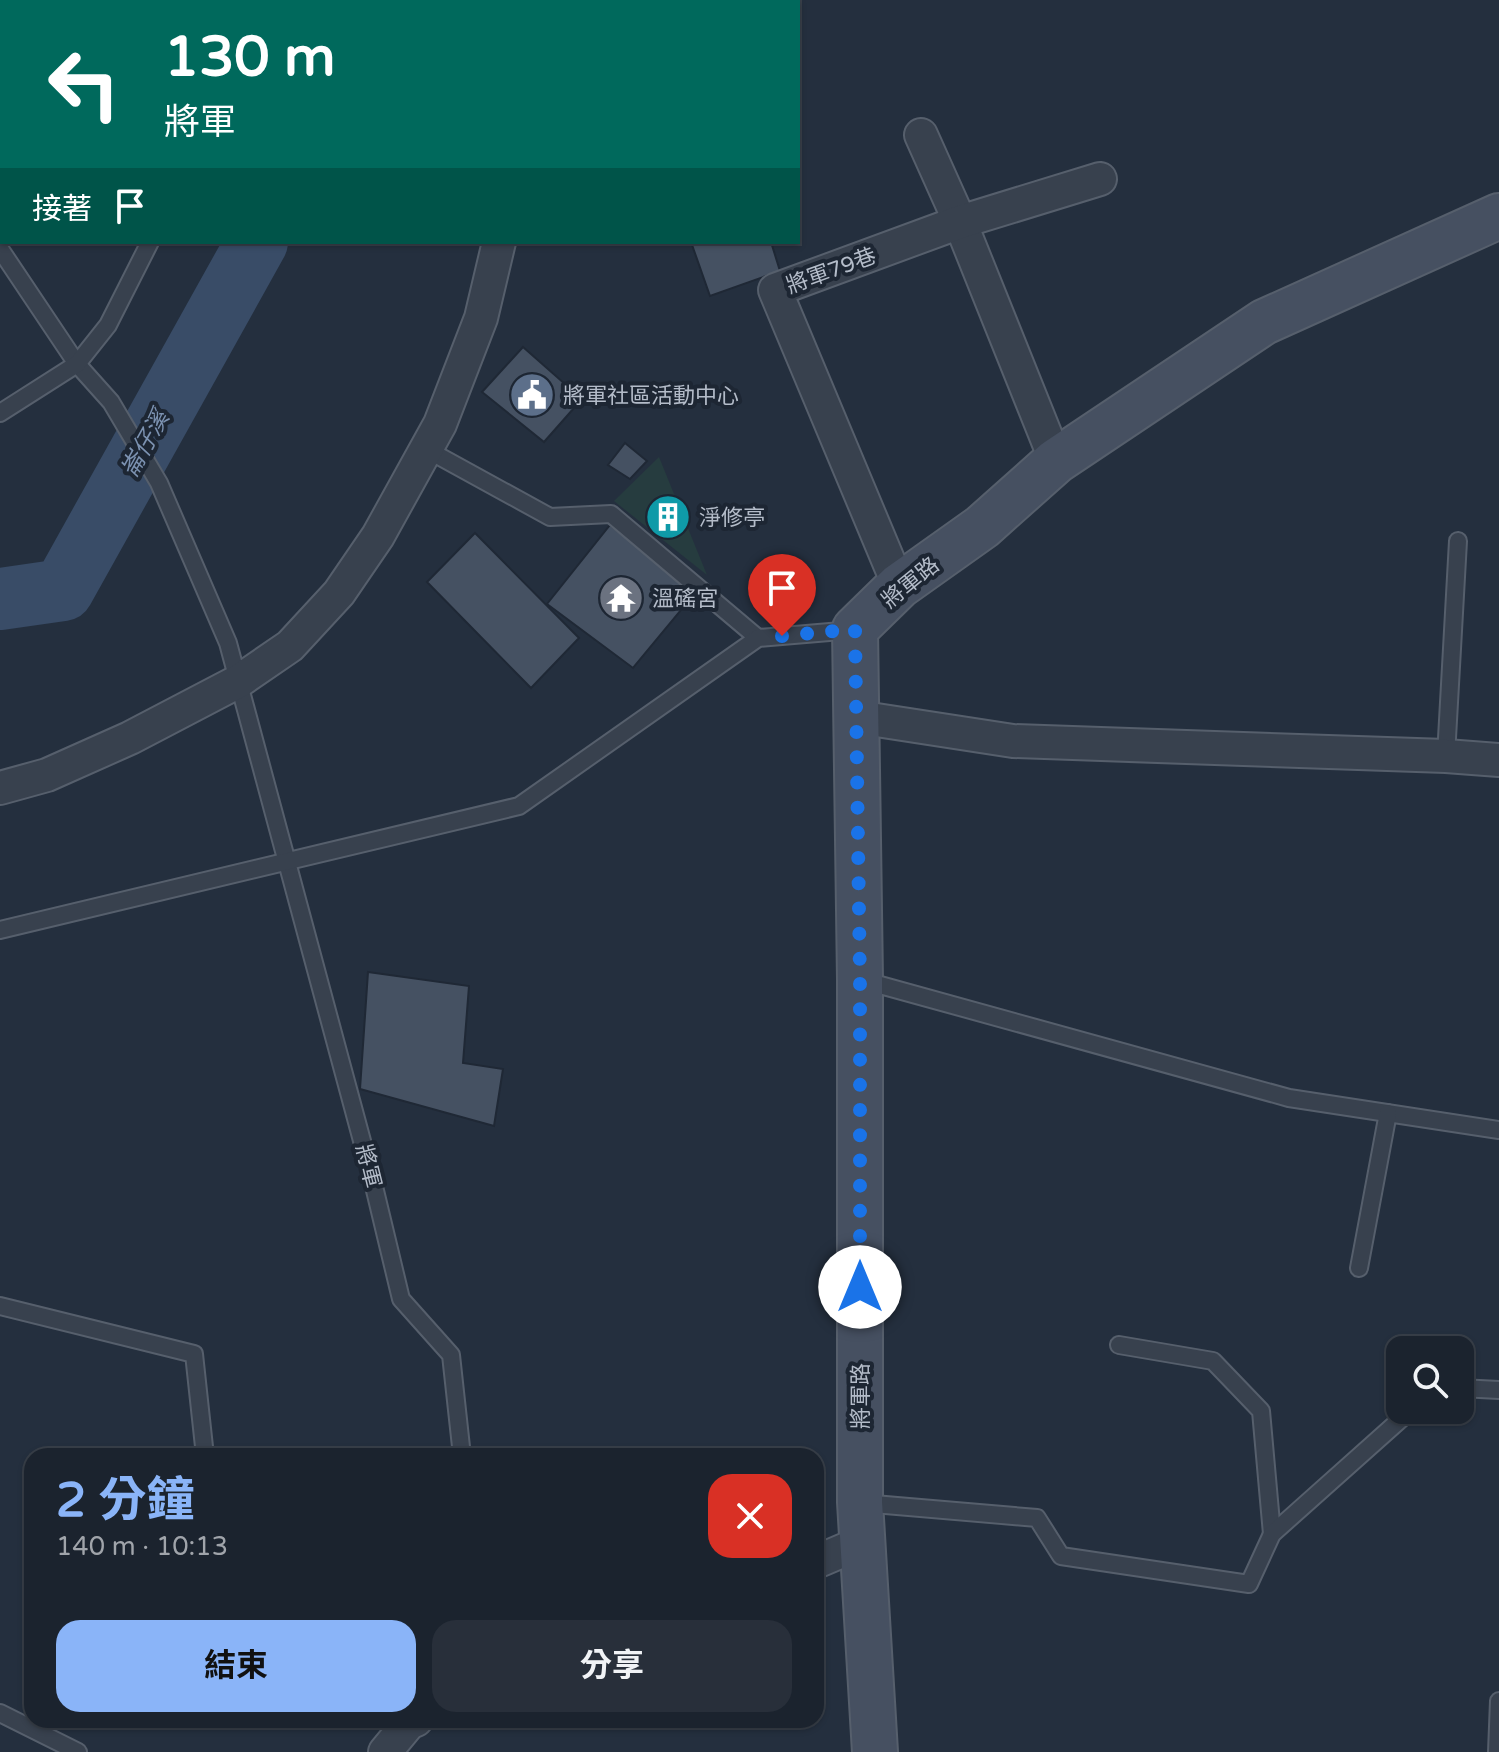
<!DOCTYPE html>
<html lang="zh-TW">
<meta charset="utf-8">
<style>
body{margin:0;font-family:"Varela Round","Noto Sans TC",sans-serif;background:#282f3a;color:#f1f3f6;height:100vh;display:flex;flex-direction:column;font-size:30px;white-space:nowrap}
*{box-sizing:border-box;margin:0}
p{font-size:26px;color:#a0a4aa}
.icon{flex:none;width:44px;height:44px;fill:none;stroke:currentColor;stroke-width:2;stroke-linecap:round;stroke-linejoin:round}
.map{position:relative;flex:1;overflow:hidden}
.panel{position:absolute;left:24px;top:1448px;width:800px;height:280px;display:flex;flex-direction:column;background:#1b232e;border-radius:24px;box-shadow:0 2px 6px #0004,0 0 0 2px #39404a}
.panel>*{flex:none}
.top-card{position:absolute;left:0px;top:0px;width:800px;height:244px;box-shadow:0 2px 6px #0004,0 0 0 2px #39404a;background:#00695c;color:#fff;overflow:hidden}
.fabs{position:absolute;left:1386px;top:1336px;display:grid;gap:16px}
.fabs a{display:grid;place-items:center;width:88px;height:88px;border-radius:16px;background:#1b232e;box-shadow:0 2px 6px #0004,0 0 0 2px #39404a;font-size:40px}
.pin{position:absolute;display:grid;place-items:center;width:68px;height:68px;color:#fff;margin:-82px -34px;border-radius:50% 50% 50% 0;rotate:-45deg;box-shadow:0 0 8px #0007}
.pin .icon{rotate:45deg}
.me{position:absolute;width:88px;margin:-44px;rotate:0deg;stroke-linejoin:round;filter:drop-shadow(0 0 6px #0008)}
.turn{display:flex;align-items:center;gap:28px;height:168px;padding:0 32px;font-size:36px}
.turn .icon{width:104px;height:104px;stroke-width:2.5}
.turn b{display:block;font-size:56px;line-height:68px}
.then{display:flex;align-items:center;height:76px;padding:0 32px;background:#0003;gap:16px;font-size:30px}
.round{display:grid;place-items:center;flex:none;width:84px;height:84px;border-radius:24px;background:#282f3a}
.summary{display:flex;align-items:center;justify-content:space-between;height:136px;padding:0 32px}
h1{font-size:48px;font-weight:700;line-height:60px;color:#8ab4f8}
.button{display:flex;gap:16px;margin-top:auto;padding:16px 32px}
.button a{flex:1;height:92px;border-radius:24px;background:#8ab4f8;color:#111;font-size:32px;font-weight:700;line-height:92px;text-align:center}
.button a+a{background:#282f3a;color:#f1f3f6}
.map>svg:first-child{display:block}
.green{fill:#263c3f}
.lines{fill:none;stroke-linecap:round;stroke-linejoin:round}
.river{stroke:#394c67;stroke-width:62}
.building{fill:#455162;stroke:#1f2835;stroke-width:2}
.service-casing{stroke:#565f6c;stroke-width:20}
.minor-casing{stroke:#565f6c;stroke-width:36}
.secondary-casing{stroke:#565f6c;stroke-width:48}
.service{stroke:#38414e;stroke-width:16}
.minor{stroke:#38414e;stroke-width:32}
.secondary{stroke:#465061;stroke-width:44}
.route{stroke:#1a73e8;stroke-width:14;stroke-dasharray:0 25.2}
.labels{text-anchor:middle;stroke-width:8;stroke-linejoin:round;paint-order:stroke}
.street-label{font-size:22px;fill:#b4bcc9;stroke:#1d2633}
.poi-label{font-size:22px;fill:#b4bcc9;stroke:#1d2633;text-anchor:start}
.water-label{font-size:24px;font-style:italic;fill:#7c92b1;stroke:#1d2633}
</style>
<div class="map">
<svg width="1499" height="1752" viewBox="0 0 1499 1752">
<rect width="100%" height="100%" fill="#242f3e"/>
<path class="green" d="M659,457L707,575L614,501Z"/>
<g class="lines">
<g class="river">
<path d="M337,2L338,0"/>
<path d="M0,599L63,590L257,242"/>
</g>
</g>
<g class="building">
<path d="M691,242H771L780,271L710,296Z"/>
<path d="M523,347L582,399L544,442L482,392Z"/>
<path d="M625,443L647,461L630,479L608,465Z"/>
<path d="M666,507L675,510L678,520L669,525L661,522L658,514Z"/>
<path d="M610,525L696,592L633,668L547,604Z"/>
<path d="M475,533L579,638L531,688L427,582Z"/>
<path d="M368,972L469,986L463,1063L503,1069L494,1126L360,1089Z"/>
</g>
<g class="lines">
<g class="service-casing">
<g id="service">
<path d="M197,2L198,0"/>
<path d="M0,249L77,364L111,402L159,483L228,643L372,1178L401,1299L451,1355L462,1456"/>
<path d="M0,413L77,364L108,325L150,242"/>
<path d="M426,449L550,517L611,514L758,638"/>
<path d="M1446,756L1458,541"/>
<path d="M0,930L519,806L758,638L853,630"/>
<path d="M862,980L1289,1098L1499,1130"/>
<path d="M1359,1268L1388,1113"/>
<path d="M0,1306L194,1354L205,1456"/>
<path d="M1119,1345L1213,1361L1261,1411L1272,1534"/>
<path d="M1460,1388L1499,1390"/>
<path d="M862,1503L1037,1518L1061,1556L1249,1584L1272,1534L1411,1410"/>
<path d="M0,1713L78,1752"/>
<path d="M1497,1752L1499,1701"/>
</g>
</g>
<g class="minor-casing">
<g id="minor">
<path d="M544,2L545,0"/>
<path d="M921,135L960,222L1056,461"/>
<path d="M899,586L775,290L960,222L1100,179"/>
<path d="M857,717L1013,741L1446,756L1499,760"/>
<path d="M0,788L47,775L130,738L239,681L290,646L339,593L378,536L440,424L481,318L499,242"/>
<path d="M816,1562L863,1542"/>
<path d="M385,1752L409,1723L416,1720"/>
</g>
</g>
<g class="secondary-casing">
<path id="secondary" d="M875,1752L860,1502V980L855,629L899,586L982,527L1056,461L1264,322L1499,216"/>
</g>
<use href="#service" class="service"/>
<use href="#minor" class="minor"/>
<use href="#secondary" class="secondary"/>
</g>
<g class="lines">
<path class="route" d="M782,636L855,629L860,980V1287"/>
</g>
<defs>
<g id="civic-disc" transform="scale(2.3)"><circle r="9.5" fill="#5c6f8a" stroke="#1d2633"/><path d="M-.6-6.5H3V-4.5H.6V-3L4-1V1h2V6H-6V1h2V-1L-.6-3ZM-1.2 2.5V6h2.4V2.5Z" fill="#fff"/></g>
<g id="building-disc" transform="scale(2.3)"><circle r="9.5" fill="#0f9aa8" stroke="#1d2633"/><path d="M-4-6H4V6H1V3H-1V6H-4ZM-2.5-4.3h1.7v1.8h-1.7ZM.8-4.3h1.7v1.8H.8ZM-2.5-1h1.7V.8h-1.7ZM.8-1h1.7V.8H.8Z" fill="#fff"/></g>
<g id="temple-disc" transform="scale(2.3)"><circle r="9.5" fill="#6b7280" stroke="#1d2633"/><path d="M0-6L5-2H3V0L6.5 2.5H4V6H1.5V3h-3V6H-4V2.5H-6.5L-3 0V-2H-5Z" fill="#fff"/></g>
</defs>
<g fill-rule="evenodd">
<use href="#civic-disc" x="532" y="395"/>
<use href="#building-disc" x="668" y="517"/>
<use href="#temple-disc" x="621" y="598"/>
</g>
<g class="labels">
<g class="street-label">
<text transform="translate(831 270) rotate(-20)" y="8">將軍79巷</text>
<text transform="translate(910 582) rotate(-39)" y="8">將軍路</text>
<text transform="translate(369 1166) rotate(76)" y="8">將軍</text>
<text transform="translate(860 1396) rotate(-90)" y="8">將軍路</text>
</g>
<g class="poi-label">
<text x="563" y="403">將軍社區活動中心</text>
<text x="699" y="525">淨修亭</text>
<text x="652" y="606">溫磘宮</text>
</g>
<g class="water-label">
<text transform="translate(145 444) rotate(-61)" y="8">崙仔溪</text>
</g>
</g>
</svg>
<div class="fabs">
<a><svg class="icon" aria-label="search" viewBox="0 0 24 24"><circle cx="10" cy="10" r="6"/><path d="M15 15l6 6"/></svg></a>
</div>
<div class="pin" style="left:782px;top:636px;background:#d93025"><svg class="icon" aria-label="arrive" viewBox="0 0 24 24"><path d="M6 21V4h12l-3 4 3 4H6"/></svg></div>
<svg class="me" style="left:860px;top:1287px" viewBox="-20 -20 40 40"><circle r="19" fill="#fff"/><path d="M0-13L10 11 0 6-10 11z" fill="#1a73e8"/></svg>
<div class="top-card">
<div class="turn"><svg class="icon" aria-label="left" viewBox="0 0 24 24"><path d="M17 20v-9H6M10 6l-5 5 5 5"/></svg><div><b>130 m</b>將軍</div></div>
<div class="then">接著<svg class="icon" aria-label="arrive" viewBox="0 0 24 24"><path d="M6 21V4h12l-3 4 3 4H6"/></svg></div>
</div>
<section class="panel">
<div class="summary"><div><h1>2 分鐘</h1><p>140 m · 10:13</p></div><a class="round" style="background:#d93025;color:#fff"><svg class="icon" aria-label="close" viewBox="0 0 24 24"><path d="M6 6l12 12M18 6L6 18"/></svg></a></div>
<div class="button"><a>結束</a><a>分享</a></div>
</section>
</div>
